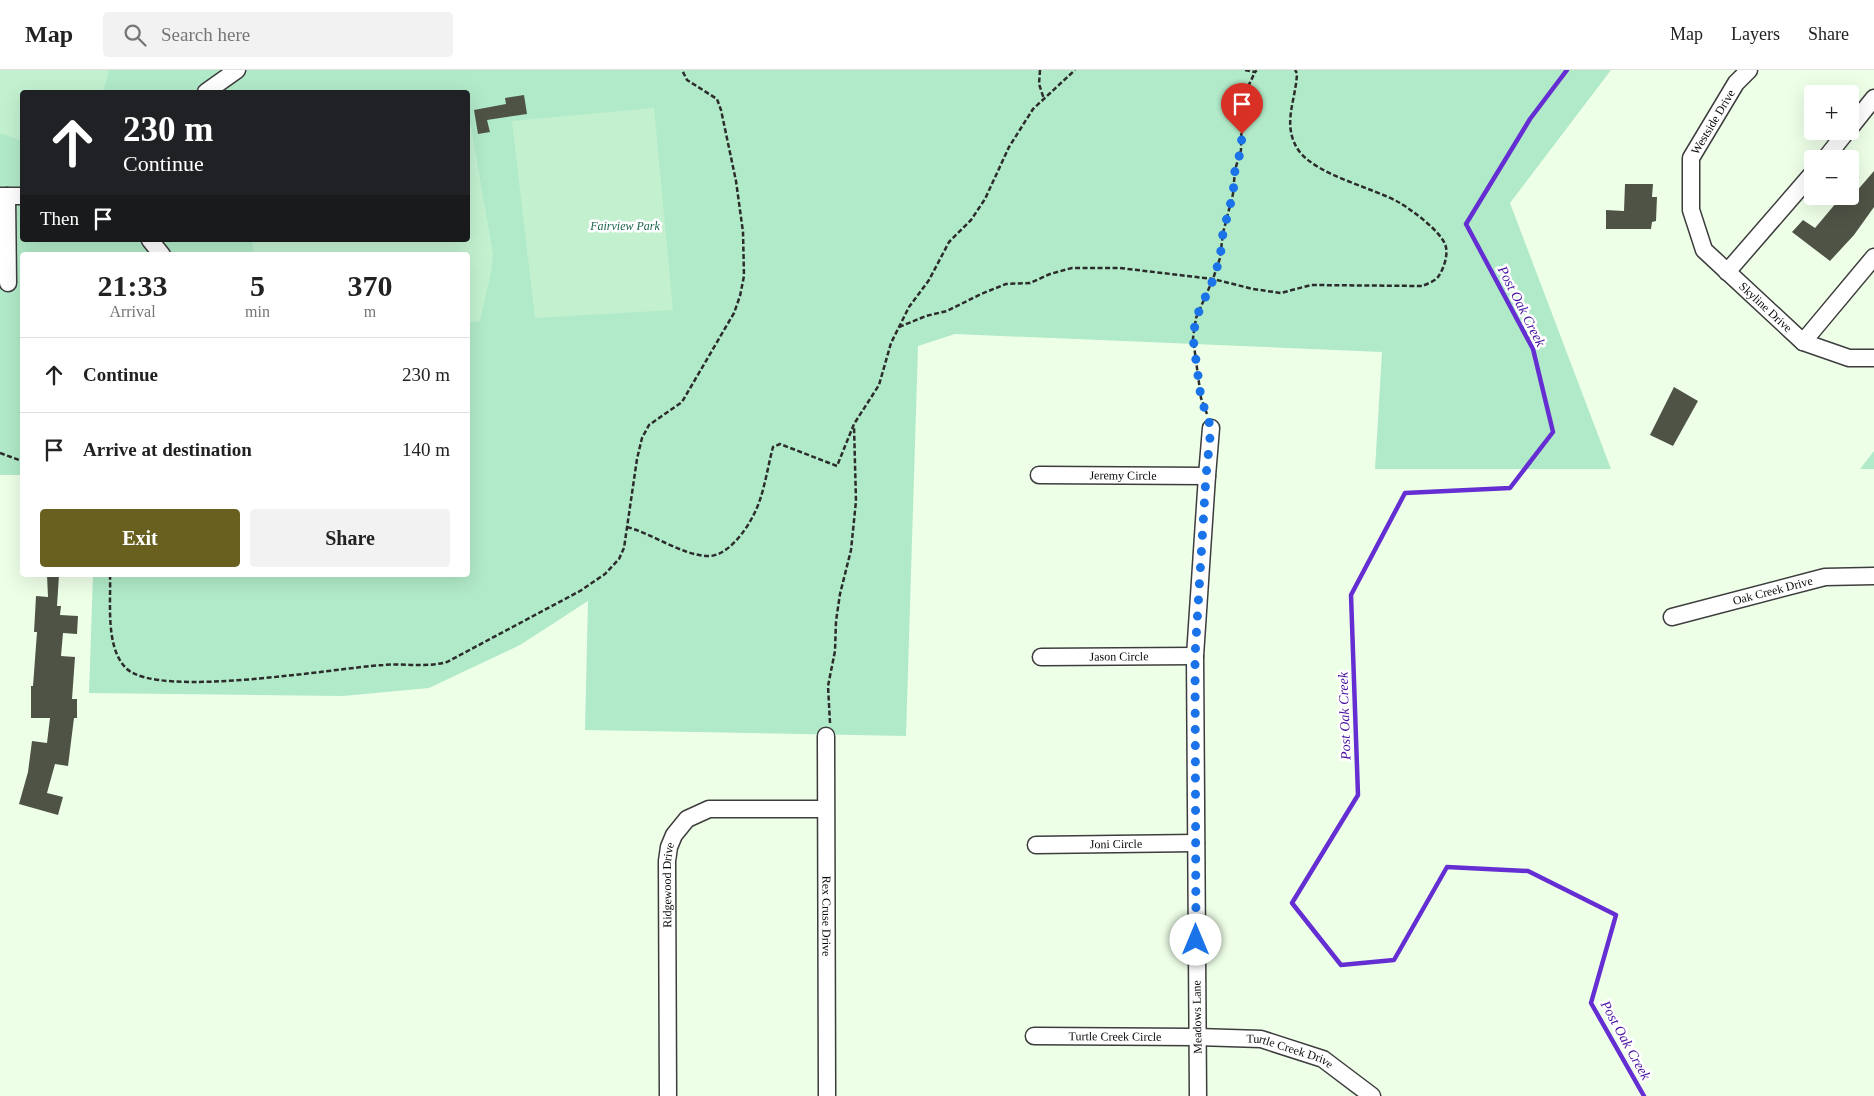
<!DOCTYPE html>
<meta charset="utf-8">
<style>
body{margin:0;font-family:"Times New Roman",serif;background:#f2f2f2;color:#222;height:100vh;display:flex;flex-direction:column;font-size:19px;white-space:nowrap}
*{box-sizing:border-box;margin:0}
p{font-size:16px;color:#767676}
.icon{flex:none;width:28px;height:28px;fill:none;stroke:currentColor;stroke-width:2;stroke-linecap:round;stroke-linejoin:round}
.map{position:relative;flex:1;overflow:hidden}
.side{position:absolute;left:20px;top:182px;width:450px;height:325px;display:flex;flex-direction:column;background:#fff;border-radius:5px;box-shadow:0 5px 20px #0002}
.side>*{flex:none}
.top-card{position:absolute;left:20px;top:20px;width:450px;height:152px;border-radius:5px;box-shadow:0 5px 20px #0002;background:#202124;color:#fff;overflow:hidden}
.fabs{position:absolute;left:1804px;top:15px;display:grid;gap:10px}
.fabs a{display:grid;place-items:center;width:55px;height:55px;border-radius:5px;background:#fff;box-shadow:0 5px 20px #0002;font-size:25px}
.pin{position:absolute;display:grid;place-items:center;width:42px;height:42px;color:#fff;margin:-51px -21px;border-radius:50% 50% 50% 0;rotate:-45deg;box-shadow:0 0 5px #0007}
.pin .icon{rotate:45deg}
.me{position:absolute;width:55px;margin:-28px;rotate:0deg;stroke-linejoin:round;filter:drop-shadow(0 0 4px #0008)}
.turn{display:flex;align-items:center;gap:18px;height:105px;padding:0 20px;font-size:22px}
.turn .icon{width:65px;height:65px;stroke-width:2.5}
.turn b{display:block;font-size:35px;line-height:42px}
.then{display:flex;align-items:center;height:48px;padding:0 20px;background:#0003;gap:10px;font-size:19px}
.eta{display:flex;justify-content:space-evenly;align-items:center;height:85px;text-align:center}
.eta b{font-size:30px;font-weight:700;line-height:35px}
.cta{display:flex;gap:10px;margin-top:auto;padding:10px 20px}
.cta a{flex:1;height:58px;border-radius:5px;background:#696020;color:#fff;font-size:20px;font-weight:700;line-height:58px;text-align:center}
.cta a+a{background:#f2f2f2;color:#222}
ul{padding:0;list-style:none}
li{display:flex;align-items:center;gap:15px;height:75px;padding:0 20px;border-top:1px solid #e0e0e0}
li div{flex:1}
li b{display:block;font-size:19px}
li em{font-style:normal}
header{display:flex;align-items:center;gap:30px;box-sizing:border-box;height:70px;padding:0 25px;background:#fff;border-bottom:1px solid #e0e0e0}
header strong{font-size:24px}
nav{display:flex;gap:28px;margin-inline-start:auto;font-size:18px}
.search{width:350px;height:45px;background:#f2f2f2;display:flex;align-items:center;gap:12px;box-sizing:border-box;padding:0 18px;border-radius:5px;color:#767676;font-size:19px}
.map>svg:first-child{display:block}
.green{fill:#b1eac8;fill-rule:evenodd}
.pitch{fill:#c3f1d0}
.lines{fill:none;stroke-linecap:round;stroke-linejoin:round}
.stream{stroke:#642ed2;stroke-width:4.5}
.building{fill:#4f5346}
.minor-casing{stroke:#3d3d3d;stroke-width:19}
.path{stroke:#2c2c2c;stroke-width:2.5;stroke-dasharray:5 2.5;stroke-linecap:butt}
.minor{stroke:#fff;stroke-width:16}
.route{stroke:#1a73e8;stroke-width:9;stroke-dasharray:0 16.2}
.labels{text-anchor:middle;stroke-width:5;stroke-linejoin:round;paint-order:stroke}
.street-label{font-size:12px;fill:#0a0a0a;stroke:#fff}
.park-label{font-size:12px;font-style:italic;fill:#19644f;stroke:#fff}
.water-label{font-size:14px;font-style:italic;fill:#4510a0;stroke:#fff}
</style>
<header>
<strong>Map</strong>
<div class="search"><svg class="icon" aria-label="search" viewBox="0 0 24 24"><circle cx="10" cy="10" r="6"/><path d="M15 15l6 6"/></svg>Search here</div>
<nav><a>Map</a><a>Layers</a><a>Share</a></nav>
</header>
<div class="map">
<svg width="1874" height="1026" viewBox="0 0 1874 1026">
<rect width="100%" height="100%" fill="#eeffe8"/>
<g class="green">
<path d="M0,0H1611L1510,133L1611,399H1375L1382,282L955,264L918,276L906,666L585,660L588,531L520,575L429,618L343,626L89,623L93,505H468V185H22V405H0ZM22,22H468V170H22Z"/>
<path d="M1874,381V399H1860Z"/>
</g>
<g class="pitch">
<path d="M0,0H109L103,22H22V71L0,63Z"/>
<path d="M654,38L673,240L535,248L512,51Z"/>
<path d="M468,39L493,184L491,202L480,251L468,253V185H254L252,170H468Z"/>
</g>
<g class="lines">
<path class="stream" d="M1567,0L1530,49L1466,154L1533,279L1553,362L1510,418L1405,423L1351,525L1358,725L1292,833L1341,895L1394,890L1447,797L1528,801L1616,845L1591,933L1644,1026"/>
</g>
<g class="building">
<path d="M524,25L527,44L487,50L490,62L478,64L474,40L506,34L505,28Z"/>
<path d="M1874,101V137L1854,165L1830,191L1792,162L1803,150L1815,158L1842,126H1850V119L1855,123Z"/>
<path d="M1625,114H1653L1652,127H1657L1656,151L1652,152L1651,159H1606V140L1624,141Z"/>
<path d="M1674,317L1698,331L1673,376L1650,365Z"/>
<path d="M47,505H59L57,536H61L60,545L78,546L77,564L63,563L61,586L75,587L72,629H77V648H74L68,696L55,694L47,723L63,727L58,745L19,734L28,702L32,671L47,673L50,648H31V616H33L37,562H34L36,526L48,527Z"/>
</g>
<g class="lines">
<g class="minor-casing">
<g id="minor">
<path id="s1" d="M1749,0L1736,13L1691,88V140L1704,180L1803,272L1849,288H1874"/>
<path d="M206,22L237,0"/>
<path d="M1850,58L1874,28"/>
<path d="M1825,89L1847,61"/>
<path d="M0,126H22"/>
<path d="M7,126L8,213"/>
<path d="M150,170L162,185"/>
<path d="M1727,202L1812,104"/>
<path d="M1803,272L1874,187"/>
<path id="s2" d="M1039,405L1207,406"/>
<path id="s3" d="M1672,547L1825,507L1874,506"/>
<path id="s4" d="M1041,587L1195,586"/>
<path id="s5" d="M826,666L827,1026"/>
<path id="s6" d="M1036,775L1196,773"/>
<path id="s7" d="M1034,966L1197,967L1261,969L1323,989L1372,1026"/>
<path id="s8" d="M668,1026L667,791L669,777L674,765L687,749L709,739H825"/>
<path d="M1198,1026L1195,586L1207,406L1211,358"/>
</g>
</g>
<g class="path">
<path d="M1040,0L1039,14L1044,29"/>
<path d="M1245,0L1255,2L1257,0"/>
<path d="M899,257L926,246L947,241L981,224L1006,214L1030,213L1050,204L1072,198H1120L1213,209L1253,219L1281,223L1311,215L1422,216C1427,214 1435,211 1438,207C1444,199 1449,183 1445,174C1439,160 1413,141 1400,133C1372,117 1318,106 1299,81C1281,55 1296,31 1297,3L1295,0"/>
<path d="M1207,344L1201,328L1193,268L1196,248L1213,209L1220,188L1223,163L1233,124L1235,100L1241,80L1242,37L1246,21L1255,2"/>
<path d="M0,383L22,391"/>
<path d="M627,457C653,464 680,484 706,486C726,488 745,462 753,446C764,426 767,399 773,377L780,374L837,396L854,354L879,315L891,273L909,237L929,210L949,172L971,150L985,129L1009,77L1033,39L1075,0"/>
<path d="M110,505C111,533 105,579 127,599C160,629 335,598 383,595C405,593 424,598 447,592L580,521L605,504L619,489L624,478L637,389L642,368L649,355L682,332L734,243L740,226L744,206L743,162L736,111L721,40L717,29L687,10L682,0"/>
<path d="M830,653L828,616L835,581L836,551L840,524L851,480L856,431L854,356"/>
</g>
<use href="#minor" class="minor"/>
</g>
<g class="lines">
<path class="route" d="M1196,870L1195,586L1206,406L1211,358L1201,328L1193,268L1196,248L1213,210L1220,188L1223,163L1233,124L1235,100L1241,80L1242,64"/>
</g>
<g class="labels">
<g class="street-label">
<text transform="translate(1713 52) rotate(-59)" y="4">Westside Drive</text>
<text dy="4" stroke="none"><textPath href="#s1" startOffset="284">Skyline Drive</textPath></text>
<text dy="4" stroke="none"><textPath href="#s2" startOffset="84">Jeremy Circle</textPath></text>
<text dy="4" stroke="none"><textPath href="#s3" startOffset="104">Oak Creek Drive</textPath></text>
<text dy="4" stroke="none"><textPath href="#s4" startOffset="78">Jason Circle</textPath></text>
<text dy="4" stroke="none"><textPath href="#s6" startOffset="80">Joni Circle</textPath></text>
<text dy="4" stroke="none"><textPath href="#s8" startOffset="211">Ridgewood Drive</textPath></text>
<text dy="4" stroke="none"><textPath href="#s5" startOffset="180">Rex Cruse Drive</textPath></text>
<text transform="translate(1197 947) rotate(-91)" y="4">Meadows Lane</text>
<text dy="4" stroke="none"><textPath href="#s7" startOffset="81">Turtle Creek Circle</textPath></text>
<text dy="4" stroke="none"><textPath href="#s7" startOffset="258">Turtle Creek Drive</textPath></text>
</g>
<g class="park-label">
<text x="625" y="160">Fairview Park</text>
</g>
<g class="water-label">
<text transform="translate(1522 236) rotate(63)" y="5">Post Oak Creek</text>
<text transform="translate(1344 646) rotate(-92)" y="5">Post Oak Creek</text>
<text transform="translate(1626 970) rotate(61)" y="5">Post Oak Creek</text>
</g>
</g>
</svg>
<div class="fabs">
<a>+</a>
<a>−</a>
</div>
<div class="pin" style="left:1242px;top:64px;background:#d93025"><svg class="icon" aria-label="arrive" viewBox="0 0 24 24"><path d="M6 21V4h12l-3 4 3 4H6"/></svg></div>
<svg class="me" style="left:1196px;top:870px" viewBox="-20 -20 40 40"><circle r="19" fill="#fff"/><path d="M0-13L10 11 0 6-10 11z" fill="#1a73e8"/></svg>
<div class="top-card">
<div class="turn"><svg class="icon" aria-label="ahead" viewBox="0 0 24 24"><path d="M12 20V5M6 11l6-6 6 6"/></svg><div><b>230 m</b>Continue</div></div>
<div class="then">Then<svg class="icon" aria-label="arrive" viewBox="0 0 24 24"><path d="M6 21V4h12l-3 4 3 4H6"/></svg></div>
</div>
<section class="side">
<div class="eta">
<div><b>21:33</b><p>Arrival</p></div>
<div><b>5</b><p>min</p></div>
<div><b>370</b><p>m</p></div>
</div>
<ul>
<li><svg class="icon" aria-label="ahead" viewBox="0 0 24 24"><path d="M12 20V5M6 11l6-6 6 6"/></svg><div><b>Continue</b></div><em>230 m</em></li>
<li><svg class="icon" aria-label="arrive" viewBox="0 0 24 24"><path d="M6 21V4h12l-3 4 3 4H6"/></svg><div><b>Arrive at destination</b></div><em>140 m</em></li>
</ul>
<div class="cta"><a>Exit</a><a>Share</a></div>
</section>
</div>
